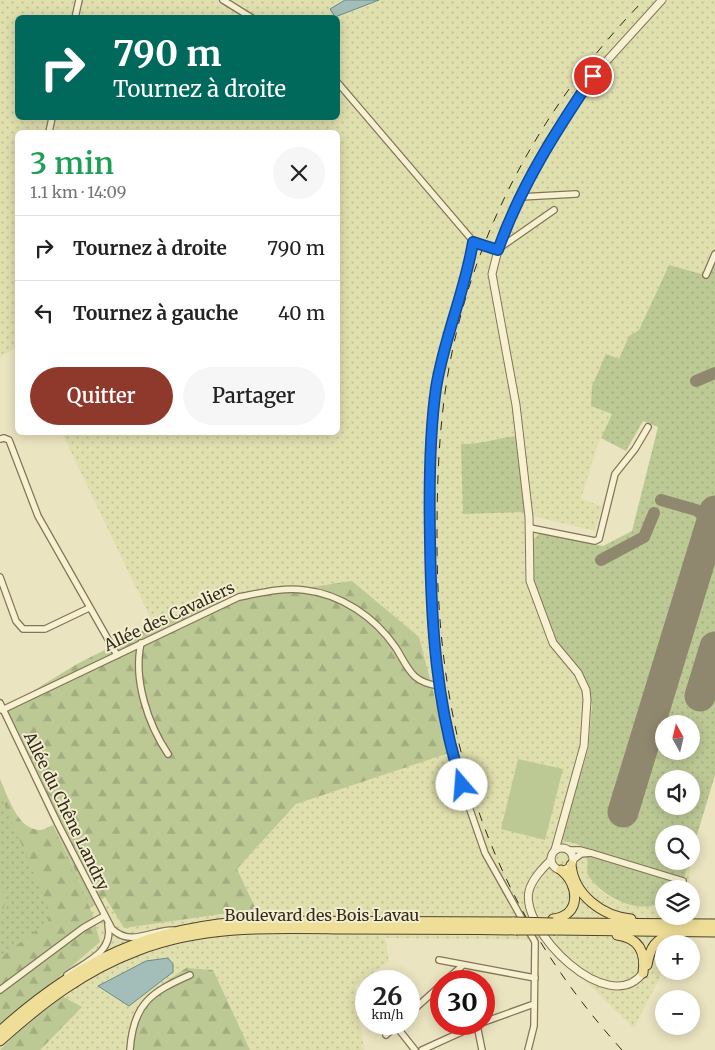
<!DOCTYPE html>
<html lang="fr">
<meta charset="utf-8">
<style>
body{margin:0;font-family:Merriweather,serif;background:#f6f6f6;color:#222;height:100vh;display:flex;flex-direction:column;font-size:19px;white-space:nowrap}
*{box-sizing:border-box;margin:0}
p{font-size:16px;color:#767676}
.icon{flex:none;width:28px;height:28px;fill:none;stroke:currentColor;stroke-width:2;stroke-linecap:round;stroke-linejoin:round}
.map{position:relative;flex:1;overflow:hidden}
.drawer{position:absolute;left:15px;top:130px;width:325px;height:305px;display:flex;flex-direction:column;background:#fff;border-radius:8px;box-shadow:0 2px 12px #0003}
.drawer>*{flex:none}
.banner{position:absolute;left:15px;top:15px;width:325px;height:105px;border-radius:8px;box-shadow:0 2px 12px #0003;background:#00695c;color:#fff;overflow:hidden}
.needle{width:32px;rotate:352deg}
.controls{position:absolute;left:655px;top:715px;display:grid;gap:10px}
.controls a{display:grid;place-items:center;width:45px;height:45px;border-radius:50%;background:#fff;box-shadow:0 2px 12px #0003;font-size:25px}
.speed{position:absolute;left:355px;top:970px;display:flex;gap:10px;font-size:25px;font-weight:700;text-align:center}
.speed>*{display:grid;place-content:center;width:65px;height:65px;border-radius:50%;background:#fff;box-shadow:0 2px 12px #0003;line-height:1}
.speed small{font-size:12px;font-weight:400}
.speed .limit{border:8px solid #d22;background:#fff;color:#111}
.pin{position:absolute;display:grid;place-items:center;width:42px;height:42px;color:#fff;margin:-21px;border:2px solid #fff;border-radius:50%;box-shadow:0 1px 5px #0007}
.me{position:absolute;width:55px;margin:-28px;rotate:342deg;stroke-linejoin:round;filter:drop-shadow(0 0 4px #0008)}
.turn{display:flex;align-items:center;gap:18px;height:105px;padding:0 15px;font-size:22px}
.turn .icon{width:65px;height:65px;stroke-width:2.5}
.turn b{display:block;font-size:35px;line-height:42px}
.round{display:grid;place-items:center;flex:none;width:52px;height:52px;border-radius:26px;background:#f6f6f6}
.overview{display:flex;align-items:center;justify-content:space-between;height:85px;padding:0 15px}
h1{font-size:30px;font-weight:600;line-height:38px;color:#1e9e55}
.action{display:flex;gap:10px;margin-top:auto;padding:10px 15px}
.action a{flex:1;height:58px;border-radius:30px;background:#8f382c;color:#fff;font-size:20px;font-weight:600;line-height:58px;text-align:center}
.action a+a{background:#f6f6f6;color:#222}
ul{padding:0;list-style:none}
li{display:flex;align-items:center;gap:15px;height:65px;padding:0 15px;border-top:1px solid #e0e0e0}
li div{flex:1}
li b{display:block;font-size:19px}
li em{font-style:normal}
.map>svg:first-child{display:block}
.farmland{fill:url(#farmland-dots);fill-rule:evenodd}
.grass{fill:url(#grass-dots);fill-rule:evenodd}
.forest{fill:url(#forest-firs)}
.pitch{fill:#bcc995}
.water{fill:#a3beb9;stroke:#6a8b87}
.lines{fill:none;stroke-linecap:round;stroke-linejoin:round}
.taxiway{stroke:#90886e;stroke-width:12}
.runway{stroke:#90886e;stroke-width:31}
.minor-casing{stroke:#837559;stroke-width:8}
.tertiary-casing{stroke:#837559;stroke-width:9}
.primary-casing{stroke:#51432d;stroke-width:11}
.minor{stroke:#f7f1d2;stroke-width:5.5}
.tertiary{stroke:#f7f1d2;stroke-width:7}
.primary{stroke:#eede98;stroke-width:9}
.rail{stroke:#342b1d;stroke-width:1;stroke-dasharray:9 9;stroke-linecap:butt}
.primary-bridge-casing{stroke:#51432d;stroke-width:11;stroke-linecap:butt}
.primary-bridge{stroke:#eede98;stroke-width:9}
.route-casing{stroke:#114b97;stroke-width:12}
.route{stroke:#1a73e8;stroke-width:9}
.labels{text-anchor:middle;stroke-width:4;stroke-linejoin:round;paint-order:stroke}
.street-label{font-size:16px;fill:#342b1d;stroke:#f3eecf}
</style>
<div class="map">
<svg width="715" height="1050" viewBox="0 0 715 1050">
<defs>
<pattern id="farmland-dots" width="8" height="8" patternUnits="userSpaceOnUse" patternTransform="scale(1.25)"><rect width="8" height="8" fill="#e0dfae"/><path d="M2 2h.1M6 6h.1" fill="none" stroke="#c1c095" stroke-width="1.8" stroke-linecap="round"/></pattern>
<pattern id="grass-dots" width="8" height="8" patternUnits="userSpaceOnUse" patternTransform="scale(1.25)"><rect width="8" height="8" fill="#bcc995"/><path d="M2 2h.1M6 6h.1" fill="none" stroke="#a2ad80" stroke-width="1.8" stroke-linecap="round"/></pattern>
<pattern id="forest-firs" width="22" height="20" patternUnits="userSpaceOnUse" patternTransform="scale(1.25)"><rect width="22" height="20" fill="#bcc995"/><path d="M5 1l3.5 6h-7zM16 11l3.5 6h-7z" fill="#a2ad80"/></pattern>
</defs>
<rect width="100%" height="100%" fill="#ebe4c0"/>
<g class="farmland">
<path d="M0,0H715V262L709,276L669,265L639,330L629,336L619,359L606,355L612,414L597,447L581,499L602,506L595,531L533,516V522L540,533L534,539L557,645L582,674L592,705L588,750L561,837L565,842L580,844L586,850L588,858L587,873L600,891L619,902L656,906L664,901V916H683L676,944H664V969L634,1028L543,940L385,938L389,961L355,986L364,1050H0V975L105,897L256,908L237,869L296,804L449,753L199,604L154,625L62,433L338,432V132H18L17,347L0,357ZM18,18H338V118H18Z"/>
<path d="M689,861H691L688,889H680Z"/>
</g>
<g class="grass">
<path d="M715,263V775L691,855V834H664V861H689L681,889H664V901C640,917 599,896 587,873C589,855 586,842 565,842L561,837L588,750L592,705L582,674L557,645L533,586L534,539L540,533L603,546L632,531L658,427L643,421L626,451L601,438L612,414L591,406L592,386L606,354L619,359L629,336L639,330L669,265L709,276ZM664,724H691V751H664ZM664,779H691V806H664Z"/>
<path d="M516,436L525,512L463,514L461,444C480,445 498,438 516,436Z"/>
<path d="M0,787L25,838L53,825L92,907L0,975Z"/>
</g>
<g class="forest">
<path d="M352,581L419,637L449,753L296,804L237,869L256,909L124,928L105,897L92,907L0,711L77,664L154,625L199,604Z"/>
<path d="M0,779C10,801 21,841 52,827L92,913L100,942L0,1027V958L48,921L50,911L0,794Z"/>
<path d="M0,872L5,903L0,920Z"/>
<path d="M186,968L213,970L250,1050H131L137,1011L147,995Z"/>
<path d="M62,996L82,1007L40,1050H0L26,1024Z"/>
</g>
<path class="pitch" d="M518,759L563,769L545,840L501,829Z"/>
<g class="water">
<path d="M345,0H379L335,17L330,9Z"/>
<path d="M168,958L173,964V972L129,1006L98,986L146,961Z"/>
</g>
<g class="lines">
<g class="taxiway">
<path d="M696,381L715,373"/>
<path d="M661,500L703,512L715,506"/>
<path d="M699,512L708,520L709,531"/>
<path d="M601,560L644,537L654,513"/>
</g>
<g class="runway">
<path d="M700,696L715,647"/>
<path d="M623,812L715,511"/>
</g>
<g class="minor-casing">
<g id="minor">
<path d="M223,0L252,18"/>
<path d="M75,18L79,0"/>
<path d="M338,83L473,241L498,249L554,210"/>
<path d="M49,132L52,118"/>
<path d="M520,197L576,194"/>
<path d="M473,241L470,263L447,335L436,388L429,491L431,620L439,686L450,747L468,804L485,853L535,942L534,1026L528,1050"/>
<path d="M706,275L715,254"/>
<path d="M0,439L4,438L9,440L38,516L117,655"/>
<path d="M530,528L595,541L599,539L615,474L635,449L648,427"/>
<path d="M0,577L16,621L23,629H45L89,608"/>
<path d="M141,643C133,680 148,724 168,754"/>
<path d="M0,703L58,824L112,929C131,947 151,930 173,930"/>
<path d="M2,710L239,597C260,593 283,587 304,590C341,594 375,617 396,648C409,669 411,682 439,686"/>
<path d="M568,850H580L591,853L581,854L573,860"/>
<path d="M591,853L683,881"/>
<path d="M439,960L535,978"/>
<path d="M67,975C86,962 114,952 108,925"/>
<path d="M445,981L462,966"/>
<path d="M0,990L83,928L104,916"/>
<path d="M409,1014L441,985"/>
<path d="M484,1022L534,1004"/>
<path d="M477,1025L482,1050"/>
<path d="M396,1026L415,1050"/>
<path d="M386,1035L398,1024"/>
<path d="M130,1050C133,1004 151,992 190,975"/>
<path d="M422,1050L479,1024"/>
</g>
</g>
<g class="tertiary-casing">
<g id="tertiary">
<circle cx="562" cy="859" r="11"/>
<path d="M555,850L584,746L587,700L586,690L578,673L553,643L530,581L529,517L516,405L492,274L499,246L521,194L548,143L593,76L662,0"/>
<path d="M551,860C543,868 532,879 529,891C520,930 608,1019 643,973"/>
</g>
</g>
<g class="primary-casing">
<g id="primary">
<path d="M571,865C574,895 602,916 631,919"/>
<path d="M553,919C581,916 580,885 561,870"/>
<path d="M553,923L715,924"/>
<path d="M555,930L715,932"/>
<path d="M617,935C639,938 646,952 643,973"/>
<path d="M647,965C650,948 655,938 674,935"/>
<path d="M0,1031C79,960 151,925 258,921L514,922"/>
<path d="M0,1041C42,1003 85,970 139,950C204,925 272,928 341,929C399,929 457,929 516,930"/>
</g>
</g>
<use href="#minor" class="minor"/>
<use href="#tertiary" class="tertiary"/>
<use href="#primary" class="primary"/>
<path class="rail" d="M622,1050C487,901 436,733 437,535C437,480 439,423 449,368C474,229 545,101 644,0"/>
<g class="primary-bridge-casing">
<g id="primary-bridge">
<path d="M514,922L553,923"/>
<path d="M516,930H555"/>
</g>
</g>
<use href="#primary-bridge" class="primary-bridge"/>
</g>
<g class="lines">
<g class="route-casing">
<path id="route" d="M462,785C436,705 431,623 430,539C429,489 429,437 436,388C444,338 465,291 473,242L498,250C520,187 556,131 593,76"/>
</g>
<use href="#route" class="route"/>
</g>
<g class="labels">
<g class="street-label">
<text transform="translate(169 616) rotate(-25)" y="6">Allée des Cavaliers</text>
<text transform="translate(67 811) rotate(64)" y="6">Allée du Chêne Landry</text>
<text x="322" y="921">Boulevard des Bois Lavau</text>
</g>
</g>
</svg>
<div class="controls">
<a><svg class="needle" viewBox="-14 -14 28 28"><path d="M0-13l5 13h-10z" fill="#e53935"/><path d="M0 13l5-13h-10z" fill="#767676"/></svg></a>
<a><svg class="icon" aria-label="sound" viewBox="0 0 24 24"><path d="M4 9h4l5-4v14l-5-4H4zM17 9q2 3 0 6"/></svg></a>
<a><svg class="icon" aria-label="search" viewBox="0 0 24 24"><circle cx="10" cy="10" r="6"/><path d="M15 15l6 6"/></svg></a>
<a><svg class="icon" aria-label="layers" viewBox="0 0 24 24"><path d="M12 4l9 5-9 5-9-5zM3 14l9 5 9-5"/></svg></a>
<a>+</a>
<a>−</a>
</div>
<div class="speed"><div>26<small>km/h</small></div><div class="limit">30</div></div>
<div class="pin" style="left:593px;top:76px;background:#d93025"><svg class="icon" aria-label="arrive" viewBox="0 0 24 24"><path d="M6 21V4h12l-3 4 3 4H6"/></svg></div>
<svg class="me" style="left:462px;top:785px" viewBox="-20 -20 40 40"><circle r="19" fill="#fff"/><path d="M0-13L10 11 0 6-10 11z" fill="#1a73e8"/></svg>
<div class="banner">
<div class="turn"><svg class="icon" aria-label="right" viewBox="0 0 24 24"><path d="M7 20v-9h11M14 6l5 5-5 5"/></svg><div><b>790 m</b>Tournez à droite</div></div>
</div>
<section class="drawer">
<div class="overview"><div><h1>3 min</h1><p>1.1 km · 14:09</p></div><a class="round"><svg class="icon" aria-label="close" viewBox="0 0 24 24"><path d="M6 6l12 12M18 6L6 18"/></svg></a></div>
<ul>
<li><svg class="icon" aria-label="right" viewBox="0 0 24 24"><path d="M7 20v-9h11M14 6l5 5-5 5"/></svg><div><b>Tournez à droite</b></div><em>790 m</em></li>
<li><svg class="icon" aria-label="left" viewBox="0 0 24 24"><path d="M17 20v-9H6M10 6l-5 5 5 5"/></svg><div><b>Tournez à gauche</b></div><em>40 m</em></li>
</ul>
<div class="action"><a>Quitter</a><a>Partager</a></div>
</section>
</div>
